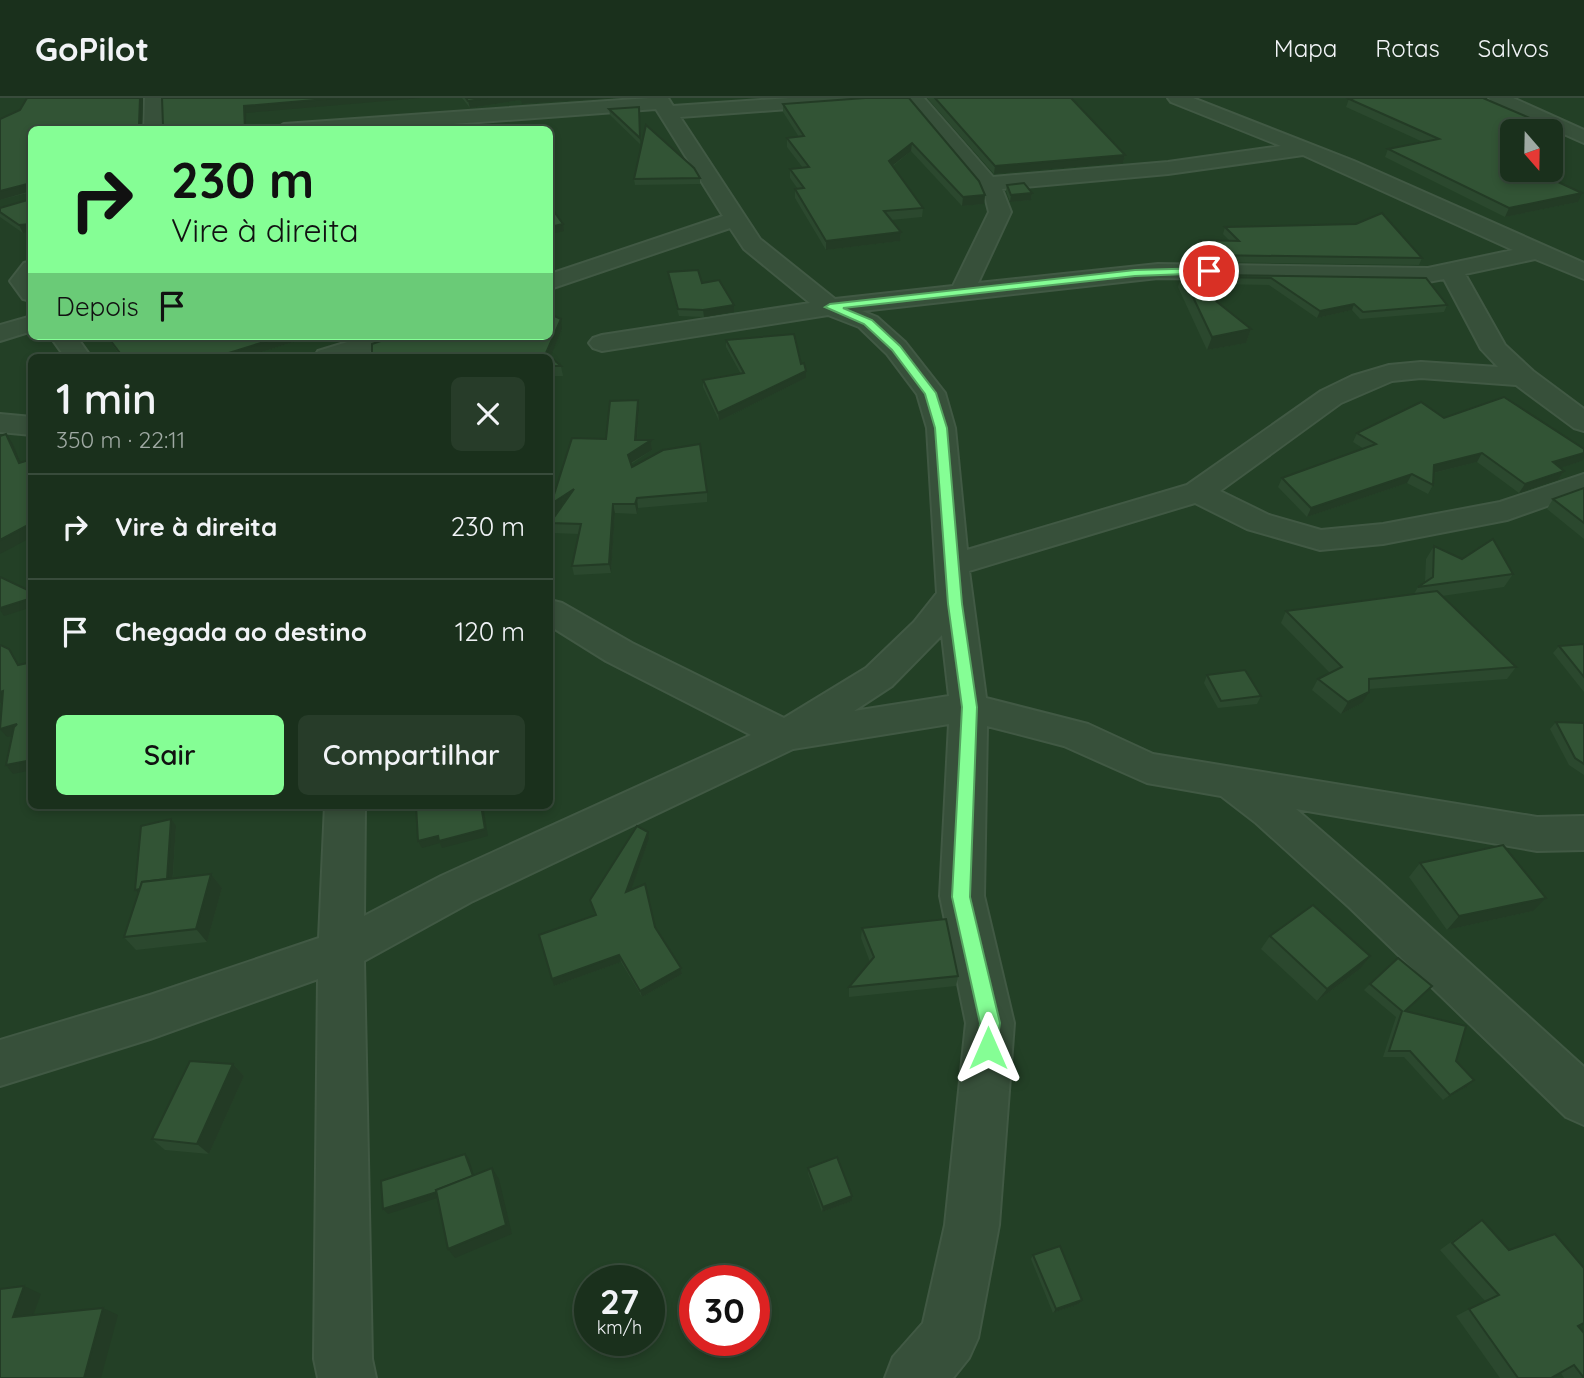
<!DOCTYPE html>
<html lang="pt">
<meta charset="utf-8">
<style>
body{margin:0;font-family:Quicksand,sans-serif;background:#273c29;color:#f1f3f6;height:100vh;display:flex;flex-direction:column;font-size:26px;white-space:nowrap}
*{box-sizing:border-box;margin:0}
p{font-size:23px;color:#9fa9a3}
.icon{flex:none;width:38px;height:38px;fill:none;stroke:currentColor;stroke-width:2;stroke-linecap:round;stroke-linejoin:round}
.map{position:relative;flex:1;overflow:hidden}
.drawer{position:absolute;left:28px;top:256px;width:525px;height:455px;display:flex;flex-direction:column;background:#1a301c;border-radius:10px;box-shadow:0 4px 10px #0003,0 0 0 2px #384b3b}
.drawer>*{flex:none}
.top-card{position:absolute;left:28px;top:28px;width:525px;height:214px;border-radius:10px;box-shadow:0 4px 10px #0003,0 0 0 2px #384b3b;background:#85fe95;color:#111;overflow:hidden}
.needle{width:46px;rotate:160deg}
.buttons{position:absolute;left:1500px;top:21px;display:grid;gap:14px}
.buttons a{display:grid;place-items:center;width:63px;height:63px;border-radius:10px;background:#1a301c;box-shadow:0 4px 10px #0003,0 0 0 2px #384b3b;font-size:35px}
.speed{position:absolute;left:574px;top:1167px;display:flex;gap:14px;font-size:35px;font-weight:700;text-align:center}
.speed>*{display:grid;place-content:center;width:91px;height:91px;border-radius:50%;background:#1a301c;box-shadow:0 4px 10px #0003,0 0 0 2px #384b3b;line-height:1}
.speed small{font-size:18px;font-weight:400}
.speed .limit{border:10px solid #d22;background:#fff;color:#111}
.pin{position:absolute;display:grid;place-items:center;width:60px;height:60px;color:#fff;margin:-30px;border:4px solid #fff;border-radius:50%;box-shadow:0 2px 7px #0007}
.me{position:absolute;width:77px;margin:-38px;rotate:0deg;stroke-linejoin:round;filter:drop-shadow(0 0 5px #0008)}
.turn{display:flex;align-items:center;gap:24px;height:147px;padding:0 28px;font-size:32px}
.turn .icon{width:91px;height:91px;stroke-width:2.5}
.turn b{display:block;font-size:49px;line-height:60px}
.then{display:flex;align-items:center;height:66px;padding:0 28px;background:#0003;gap:14px;font-size:26px}
.round{display:grid;place-items:center;flex:none;width:74px;height:74px;border-radius:10px;background:#273c29}
.headline{display:flex;align-items:center;justify-content:space-between;height:119px;padding:0 28px}
h1{font-size:42px;font-weight:600;line-height:52px}
.button{display:flex;gap:14px;margin-top:auto;padding:14px 28px}
.button a{flex:1;height:80px;border-radius:10px;background:#85fe95;color:#111;font-size:28px;font-weight:600;line-height:80px;text-align:center}
.button a+a{background:#273c29;color:#f1f3f6}
ul{padding:0;list-style:none}
li{display:flex;align-items:center;gap:21px;height:105px;padding:0 28px;border-top:2px solid #384b3b}
li div{flex:1}
li b{display:block;font-size:26px}
li em{font-style:normal}
header{display:flex;align-items:center;gap:42px;box-sizing:border-box;height:98px;padding:0 35px;background:#1a301c;border-bottom:2px solid #384b3b}
header strong{font-size:33px}
nav{display:flex;gap:38px;margin-inline-start:auto;font-size:24px}
.map>svg:first-child{display:block}
.lines{fill:none;stroke-linecap:round;stroke-linejoin:round}
.minor-casing{stroke:#415944;stroke-width:4}
.minor{fill:#37503a;fill-rule:evenodd}
.wall{fill:#2b482e}
.shaded-wall{fill:#233b25}
.building{fill:#325435;stroke:#233b25;stroke-width:2}
.route{fill:#85fe95;stroke:#56a561;stroke-width:2}
</style>
<header>
<strong>GoPilot</strong>
<nav><a>Mapa</a><a>Rotas</a><a>Salvos</a></nav>
</header>
<div class="map">
<svg width="1584" height="1280" viewBox="0 0 1584 1280">
<rect width="100%" height="100%" fill="#234026"/>
<g class="lines">
<g class="minor-casing">
<g id="minor">
<path d="M145,0H163L164,32H144Z"/>
<path d="M650,0H668L673,8L790,0H877L868,5L680,19L760,141L835,201L953,188L989,114L985,98L980,90L905,0H924L993,79L1168,64L1281,48L1171,4L1168,0H1193L1354,63L1584,165V181L1535,161L1465,176L1505,247L1533,273L1584,311V333L1574,330L1516,287L1421,280L1392,283L1341,305L1220,393L1269,417L1321,432L1383,426L1500,404L1584,376V395L1507,422L1383,446L1320,452L1247,431L1195,405L969,473L986,600L1088,626L1153,656L1537,719L1584,718V752L1537,753L1296,711L1379,783L1584,969V1027L1566,1019L1349,809L1256,725L1221,698L1147,685L1064,648L987,628L984,798L1014,925L999,1127L978,1240L969,1260L953,1280H885L893,1259L923,1225L945,1127L966,925L940,798L949,626L793,651L471,804L364,863L372,1261L376,1280H318L314,1261L318,881L150,941L0,988V942L150,897L319,840L325,707H365L364,818L441,778L751,637L606,563L550,528V502L562,505L632,545L784,620L866,570L914,524L937,495L927,330L917,296L887,256L859,229L828,217L602,253L593,250L589,245L593,240L602,237L810,205L744,151L730,130L550,191V176L723,118L656,11L371,32H275L284,26ZM1303,57L1513,152L1428,170L1158,166L978,185L1011,114L1002,91L1168,76ZM1158,180L1428,184L1444,181L1481,251L1498,269L1421,264L1389,267L1352,278L1321,293L1187,387L967,452L955,330L945,295L905,244L877,219L862,213ZM942,537L949,598L854,613L892,588Z"/>
<path d="M1489,0H1513L1584,32V45L1492,4Z"/>
<path d="M32,163V203L23,201L10,183L24,165Z"/>
<path d="M32,218V233L0,243V227Z"/>
<path d="M50,238H76L91,259H65Z"/>
<path d="M367,238H406L402,243L354,259H314L318,253Z"/>
<path d="M0,316L32,319V337L0,334Z"/>
</g>
</g>
<use href="#minor" class="minor"/>
</g>
<g class="wall">
<path d="M27,0H143L142,27H163L246,15L247,32H32V134L23,135L0,119V110L31,101V94L0,102L20,12Z"/>
<path d="M462,0H613L522,6L521,2L470,10Z"/>
<path d="M865,0L985,97L984,106L962,108L911,53L893,68L923,110L922,119L891,122L901,134L900,143L826,152L795,100V91H798L790,80V71L803,70L787,49V40L799,39L783,14V6Z"/>
<path d="M927,0H1071L1125,57L1123,65L994,76Z"/>
<path d="M1349,1L1551,29L1549,33H1512V72L1578,104L1505,119L1385,59L1388,51L1423,44L1346,9Z"/>
<path d="M639,9L640,46L610,17L609,11Z"/>
<path d="M700,80V86L635,87L634,81Z"/>
<path d="M1007,87L1032,95L1031,102L1010,104L1006,93Z"/>
<path d="M1225,129L1422,160L1419,167L1206,164L1198,149L1200,142L1230,143L1223,136Z"/>
<path d="M668,174L702,185L734,214L704,219L679,218L669,181Z"/>
<path d="M1182,176L1251,231L1246,245L1207,252L1178,189Z"/>
<path d="M1218,177L1426,180L1447,207L1444,214L1360,221L1352,212L1317,220L1269,187L1217,186L1216,183Z"/>
<path d="M562,231L550,259L561,268L563,278H550V259L444,239L550,238Z"/>
<path d="M106,238H312L246,259H121Z"/>
<path d="M726,242L801,266L806,280L719,323L703,289V282L741,276L726,249Z"/>
<path d="M638,302L639,311L637,342H651L652,352L631,366L632,369L707,394V404L638,410L637,416L615,415L611,475L574,477L572,468L579,436L552,435L550,425L560,411L553,416L606,341Z"/>
<path d="M1444,320L1582,363L1559,370L1564,373L1558,382L1519,395L1477,364L1434,375L1433,387L1428,396L1407,385L1307,419L1278,389L1282,380L1364,351L1353,344L1357,335Z"/>
<path d="M1584,390V441L1547,411L1553,401Z"/>
<path d="M1434,448L1462,461L1513,476L1504,489L1442,498L1516,569L1507,581L1369,591L1362,605L1341,616L1312,592L1318,581L1330,575L1281,525L1286,513L1414,496L1418,489L1425,484L1426,461Z"/>
<path d="M1584,546V594L1553,555L1559,548Z"/>
<path d="M1207,577L1261,598L1257,606L1218,610L1204,585Z"/>
<path d="M1556,624L1584,625V677L1569,667L1550,631Z"/>
<path d="M176,728L173,780L211,776L222,790L207,844L136,852L124,839L138,796L135,792Z"/>
<path d="M649,741L631,792L681,870L682,876L642,899L621,864L554,888L595,818L590,802Z"/>
<path d="M1420,765L1533,813L1447,832L1409,779Z"/>
<path d="M862,830L958,878L956,888L849,899V889L870,864L861,840Z"/>
<path d="M1270,838L1360,871L1317,903L1261,851Z"/>
<path d="M1370,886L1406,913L1474,982L1468,988L1443,1002L1404,959H1383L1396,919L1364,892Z"/>
<path d="M233,966L244,978L209,1056L165,1052L152,1041Z"/>
<path d="M808,1070L852,1098V1103L822,1114L808,1075Z"/>
<path d="M1482,1122L1578,1228L1584,1280H1564L1561,1275L1551,1280H1500L1456,1218L1485,1203L1440,1152L1470,1130Z"/>
<path d="M1033,1157L1082,1202L1079,1206L1053,1215L1031,1161Z"/>
</g>
<g class="shaded-wall">
<path d="M140,0H143L142,32L139,27Z"/>
<path d="M338,0H421L246,15L247,32H245L244,8Z"/>
<path d="M487,0H520L521,2L470,10L468,3Z"/>
<path d="M520,0H613L522,6Z"/>
<path d="M912,45L911,53L888,71L889,63Z"/>
<path d="M1125,57L1123,65L994,76L995,68Z"/>
<path d="M27,86L31,93L0,102V93Z"/>
<path d="M1032,95L1031,102L1010,104L1011,97Z"/>
<path d="M1582,95L1578,104L1505,119L1509,110Z"/>
<path d="M985,97L984,106L962,108L963,99Z"/>
<path d="M32,126V134L23,135L19,127Z"/>
<path d="M563,126L564,133L550,136V129Z"/>
<path d="M901,134L900,143L826,152V143Z"/>
<path d="M1354,206L1352,212L1317,220L1320,213Z"/>
<path d="M734,207V214L704,219L703,212Z"/>
<path d="M561,221L562,231L550,260L546,255Z"/>
<path d="M1251,231L1246,245L1207,252L1212,239Z"/>
<path d="M283,238H312L246,259H216Z"/>
<path d="M806,273V280L719,323L718,315Z"/>
<path d="M638,302L639,311L636,351L635,342Z"/>
<path d="M6,336L13,346L25,375L19,365Z"/>
<path d="M651,342L652,352L629,366L628,357Z"/>
<path d="M1482,355L1477,364L1429,376L1434,367Z"/>
<path d="M1584,355V360L1582,363L1547,374L1553,364Z"/>
<path d="M1564,373L1558,382L1519,395L1525,386Z"/>
<path d="M1412,376L1407,385L1307,419L1311,410Z"/>
<path d="M574,391L576,401L553,416L551,406Z"/>
<path d="M637,400L638,410L637,416L635,406Z"/>
<path d="M613,406L615,415L611,475L609,466Z"/>
<path d="M32,425V439L0,456V442Z"/>
<path d="M32,500V509L4,518L0,512V510Z"/>
<path d="M550,588L552,597V610L550,611Z"/>
<path d="M3,593L10,601L0,605V594Z"/>
<path d="M1369,594L1362,605L1341,616L1348,604Z"/>
<path d="M17,626L24,635L7,639L0,631Z"/>
<path d="M32,662V672L13,676L6,667Z"/>
<path d="M481,707H483L488,738L442,750L440,745L422,750L418,743Z"/>
<path d="M171,721L176,728L172,790L141,799L135,792Z"/>
<path d="M648,734L649,741L628,801L626,794Z"/>
<path d="M211,776L222,790L207,844L196,831Z"/>
<path d="M1546,800L1533,813L1447,832L1459,818Z"/>
<path d="M619,857L621,864L554,888L552,881Z"/>
<path d="M1370,858L1360,871L1317,903L1327,891Z"/>
<path d="M681,870L682,876L642,899L640,893Z"/>
<path d="M233,966L244,978L209,1056L197,1046Z"/>
<path d="M1474,982L1468,988L1443,1002L1450,997Z"/>
<path d="M465,1056L469,1061L477,1087L388,1116L383,1111Z"/>
<path d="M492,1070L499,1081L512,1136L455,1160L448,1151Z"/>
<path d="M852,1098V1103L822,1114L823,1109Z"/>
<path d="M24,1188L41,1196L30,1226L13,1219Z"/>
<path d="M1082,1202L1079,1206L1053,1215L1056,1211Z"/>
<path d="M103,1210L118,1217L101,1280H84Z"/>
</g>
<g class="building">
<path d="M27,0H140L139,27H163L162,0H338L244,8L245,32H32V126L19,127L0,114V110L31,101V89L27,86L0,93V21L20,12Z"/>
<path d="M466,0H487L468,3Z"/>
<path d="M865,0H909L979,83L985,97L963,99L912,45L889,63L923,110L884,113L901,134L826,143L795,91L804,90L790,71L809,69L787,40L804,38L783,6Z"/>
<path d="M935,0H1071L1125,57L995,68Z"/>
<path d="M1355,0H1483L1551,29L1548,33H1512V72H1532L1582,95L1509,110L1388,51L1439,41L1349,1Z"/>
<path d="M639,9L640,40L609,11Z"/>
<path d="M646,27L694,70L700,80L634,81Z"/>
<path d="M1024,85L1032,95L1011,97L1007,87Z"/>
<path d="M550,108L563,126L550,129Z"/>
<path d="M1382,115L1422,160L1208,157L1200,142L1239,143L1225,129L1356,126Z"/>
<path d="M698,172L702,185L719,182L734,207L703,212L678,211L668,174Z"/>
<path d="M1182,176L1251,231L1212,239Z"/>
<path d="M1218,177L1426,180L1447,207L1363,214L1354,206L1320,213L1271,180L1219,179Z"/>
<path d="M550,216L561,221L546,255L561,268H550V259H372V246L395,238H443L444,239L458,238H550Z"/>
<path d="M794,236L801,266L804,265L806,273L718,315L703,282L744,275L726,242Z"/>
<path d="M107,238H283L216,259H123Z"/>
<path d="M1504,299L1584,351V355L1553,364L1564,373L1525,386L1482,355L1434,367L1433,387L1412,376L1311,410L1282,380L1376,346L1357,335L1421,304L1444,320Z"/>
<path d="M638,302L635,342H651L628,357L632,369L663,352L700,346L707,394L637,400L635,406H613L609,466L572,468L581,426L550,425L574,391L551,406L572,340L606,341L610,303Z"/>
<path d="M6,336L19,365L32,361V425L0,442V338Z"/>
<path d="M1584,390V425L1553,401Z"/>
<path d="M1493,441L1513,476L1418,489L1433,479L1434,448L1462,461Z"/>
<path d="M0,479L32,494V500L0,510Z"/>
<path d="M1437,493L1516,569L1369,581V594L1348,604L1318,581L1342,569L1286,513Z"/>
<path d="M1584,546V579L1559,548Z"/>
<path d="M0,547L9,551L18,567L32,564V600L29,616L32,614V662L6,667L14,629L17,626L0,631L3,593L0,594Z"/>
<path d="M1245,572L1261,598L1221,603L1207,577Z"/>
<path d="M1556,624L1584,625V666L1575,660Z"/>
<path d="M416,707H481L485,731L439,743L438,738L418,743Z"/>
<path d="M171,721L167,781L142,784L140,791L135,792L141,728Z"/>
<path d="M637,728L648,734L626,794L645,786L655,829L681,870L640,893L619,857L552,881L539,837L596,817L590,802Z"/>
<path d="M1503,747L1546,800L1459,818L1420,765Z"/>
<path d="M211,776L196,831L124,839L142,784Z"/>
<path d="M1313,807L1370,858L1327,891L1270,838Z"/>
<path d="M946,821L958,878L849,889L874,859L862,830Z"/>
<path d="M1398,860L1432,888L1405,913L1466,928L1456,963L1474,982L1450,997L1410,953H1389L1402,913L1370,886Z"/>
<path d="M190,963L233,966L197,1046L152,1041Z"/>
<path d="M465,1056L473,1078L436,1092L437,1094L383,1111L381,1083Z"/>
<path d="M837,1059L852,1098L823,1109L808,1070Z"/>
<path d="M492,1070L506,1127L448,1151L436,1092Z"/>
<path d="M1482,1122L1509,1152L1555,1136L1584,1170V1225L1578,1228L1584,1235V1280L1574,1267L1551,1280H1518L1469,1211L1499,1197L1452,1145Z"/>
<path d="M1060,1148L1082,1202L1056,1211L1033,1157Z"/>
<path d="M24,1188L13,1219L103,1210L84,1280H0V1191Z"/>
</g>
<path class="route" d="M1209,170L1212,171V175L1135,178L843,210L872,222L900,248L936,295L947,330L962,506L977,609L970,799L1000,925L995,957L988,959L981,957L978,950L980,925L952,799L962,609L948,506L935,330L925,296L892,252L864,226L825,209L830,206L1135,172Z"/>
</svg>
<div class="buttons">
<a><svg class="needle" viewBox="-14 -14 28 28"><path d="M0-13l5 13h-10z" fill="#e53935"/><path d="M0 13l5-13h-10z" fill="#9fa9a3"/></svg></a>
</div>
<div class="speed"><div>27<small>km/h</small></div><div class="limit">30</div></div>
<div class="pin" style="left:1209px;top:173px;background:#d93025"><svg class="icon" aria-label="arrive" viewBox="0 0 24 24"><path d="M6 21V4h12l-3 4 3 4H6"/></svg></div>
<svg class="me" style="left:988px;top:950px" viewBox="-20 -20 40 40"><path d="M0-17L14 15 0 8-14 15z" fill="#85fe95" stroke="#fff" stroke-width="4"/></svg>
<div class="top-card">
<div class="turn"><svg class="icon" aria-label="right" viewBox="0 0 24 24"><path d="M7 20v-9h11M14 6l5 5-5 5"/></svg><div><b>230 m</b>Vire à direita</div></div>
<div class="then">Depois<svg class="icon" aria-label="arrive" viewBox="0 0 24 24"><path d="M6 21V4h12l-3 4 3 4H6"/></svg></div>
</div>
<section class="drawer">
<div class="headline"><div><h1>1 min</h1><p>350 m · 22:11</p></div><a class="round"><svg class="icon" aria-label="close" viewBox="0 0 24 24"><path d="M6 6l12 12M18 6L6 18"/></svg></a></div>
<ul>
<li><svg class="icon" aria-label="right" viewBox="0 0 24 24"><path d="M7 20v-9h11M14 6l5 5-5 5"/></svg><div><b>Vire à direita</b></div><em>230 m</em></li>
<li><svg class="icon" aria-label="arrive" viewBox="0 0 24 24"><path d="M6 21V4h12l-3 4 3 4H6"/></svg><div><b>Chegada ao destino</b></div><em>120 m</em></li>
</ul>
<div class="button"><a>Sair</a><a>Compartilhar</a></div>
</section>
</div>
